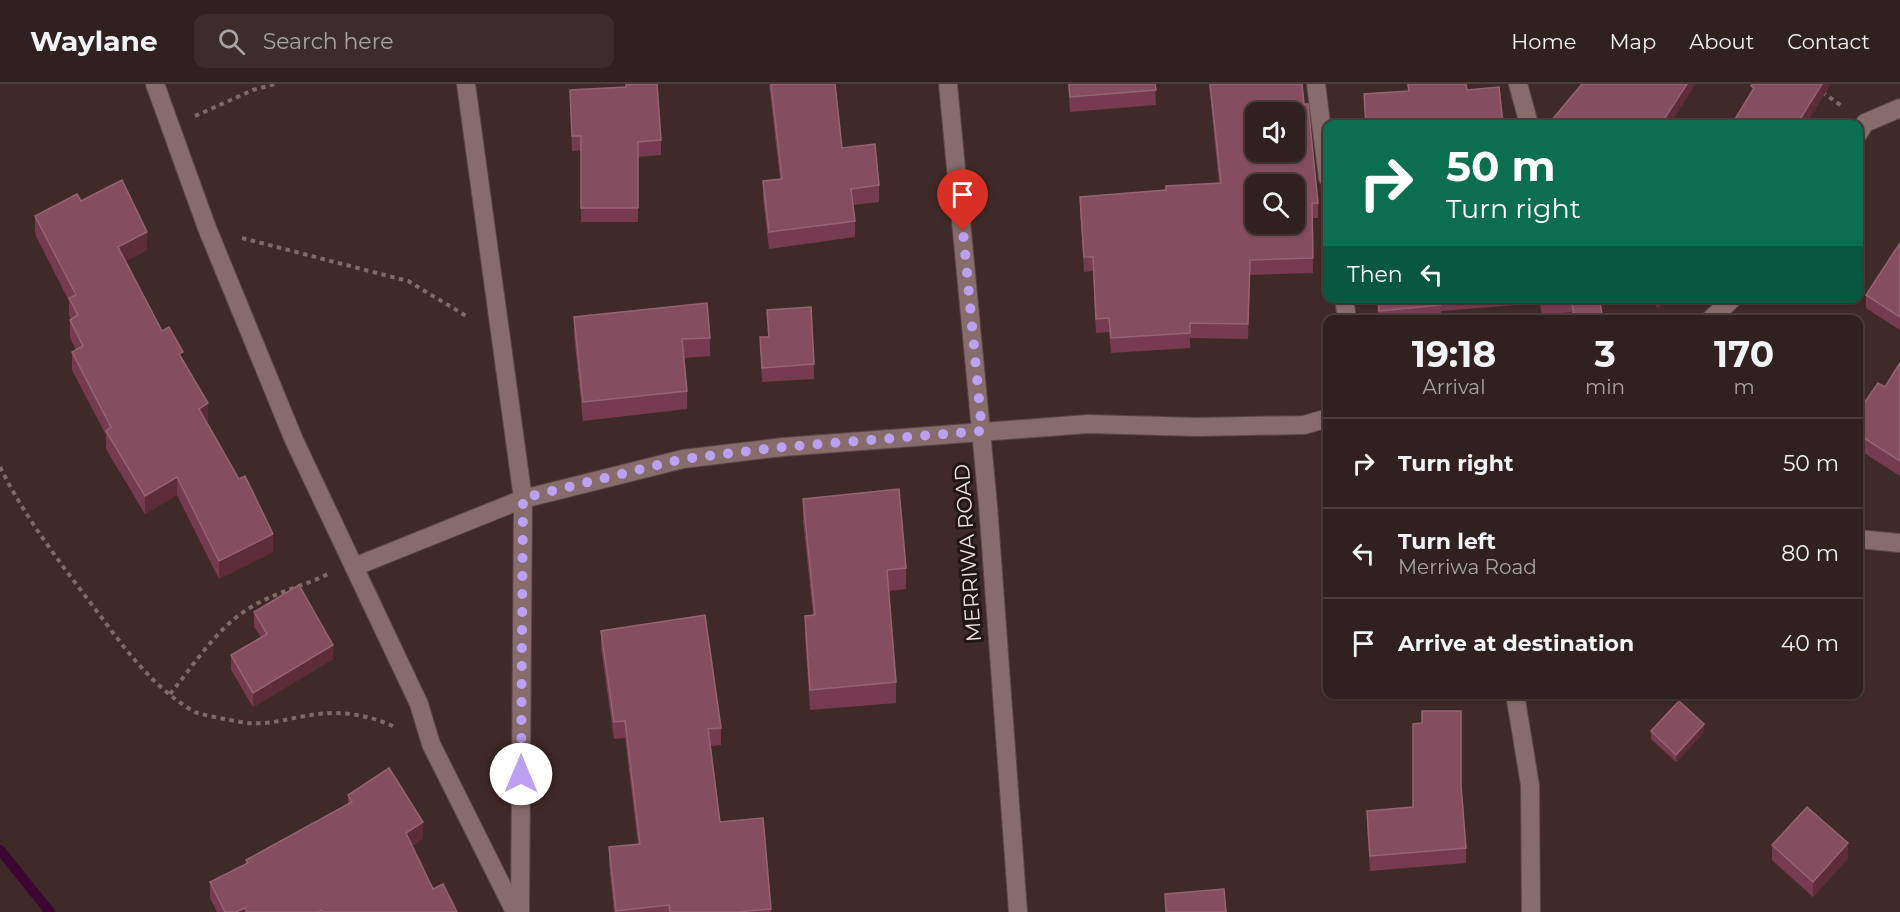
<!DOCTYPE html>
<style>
body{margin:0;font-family:Montserrat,sans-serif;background:#3c2d2c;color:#f1f3f6;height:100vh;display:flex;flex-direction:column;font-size:22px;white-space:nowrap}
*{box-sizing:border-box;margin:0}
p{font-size:20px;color:#a8a3a4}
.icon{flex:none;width:33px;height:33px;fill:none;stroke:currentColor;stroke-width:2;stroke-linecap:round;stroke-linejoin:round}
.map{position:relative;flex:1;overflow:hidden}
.sheet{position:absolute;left:1323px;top:231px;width:540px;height:384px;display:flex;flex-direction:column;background:#30201f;border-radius:12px;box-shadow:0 2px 4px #0004,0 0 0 2px #4b3e3d}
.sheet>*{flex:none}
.guide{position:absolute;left:1323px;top:36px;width:540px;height:183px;border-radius:12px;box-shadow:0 2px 4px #0004,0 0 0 2px #4b3e3d;background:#0b6e4f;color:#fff;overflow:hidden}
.buttons{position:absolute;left:1245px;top:18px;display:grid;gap:12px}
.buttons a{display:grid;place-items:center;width:60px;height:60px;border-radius:12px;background:#30201f;box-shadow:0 2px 4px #0004,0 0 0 2px #4b3e3d;font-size:30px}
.pin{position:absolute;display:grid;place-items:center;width:51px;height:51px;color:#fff;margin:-62px -26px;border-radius:50% 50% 50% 0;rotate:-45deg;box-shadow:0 0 6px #0007}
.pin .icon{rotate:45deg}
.me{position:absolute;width:66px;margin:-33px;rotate:0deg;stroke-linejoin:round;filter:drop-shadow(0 0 4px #0008)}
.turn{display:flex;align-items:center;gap:21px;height:126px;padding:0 24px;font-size:27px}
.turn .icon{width:78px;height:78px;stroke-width:2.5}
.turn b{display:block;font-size:42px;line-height:51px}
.then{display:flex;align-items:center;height:57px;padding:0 24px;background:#0003;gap:12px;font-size:22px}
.eta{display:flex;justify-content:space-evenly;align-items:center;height:102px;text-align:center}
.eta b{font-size:36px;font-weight:700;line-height:42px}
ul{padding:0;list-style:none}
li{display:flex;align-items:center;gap:18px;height:90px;padding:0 24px;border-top:2px solid #4b3e3d}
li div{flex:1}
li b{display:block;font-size:22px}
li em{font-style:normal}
header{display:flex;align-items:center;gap:36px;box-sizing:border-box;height:84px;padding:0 30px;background:#30201f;border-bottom:2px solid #4b3e3d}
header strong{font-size:28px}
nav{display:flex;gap:33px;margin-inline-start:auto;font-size:21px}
.search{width:420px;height:54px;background:#3c2d2c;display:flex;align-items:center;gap:15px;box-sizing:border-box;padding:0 21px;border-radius:12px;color:#a8a3a4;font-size:22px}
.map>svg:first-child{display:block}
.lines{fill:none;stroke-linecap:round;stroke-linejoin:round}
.stream{stroke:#3b0732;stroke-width:10}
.minor-casing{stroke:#5b4848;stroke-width:20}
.tertiary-casing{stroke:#5b4848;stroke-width:20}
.path{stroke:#7e6a69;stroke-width:4;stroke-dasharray:4.5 4.5;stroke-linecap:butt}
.minor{stroke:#866c6b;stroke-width:18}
.tertiary{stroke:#866c6b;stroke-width:18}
.wall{fill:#773b51}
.shaded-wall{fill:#5c2c3a}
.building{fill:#844d60;stroke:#956474;stroke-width:1.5;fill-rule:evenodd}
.route{stroke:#bca0f2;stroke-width:10;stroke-dasharray:0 18}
.labels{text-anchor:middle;stroke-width:6;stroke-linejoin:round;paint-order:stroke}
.street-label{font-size:21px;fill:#f1e2e1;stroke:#201615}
</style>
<header>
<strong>Waylane</strong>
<div class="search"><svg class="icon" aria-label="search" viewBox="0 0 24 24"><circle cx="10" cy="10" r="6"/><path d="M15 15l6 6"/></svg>Search here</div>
<nav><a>Home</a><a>Map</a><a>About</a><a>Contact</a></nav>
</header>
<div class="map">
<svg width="1900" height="828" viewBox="0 0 1900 828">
<rect width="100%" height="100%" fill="#402a29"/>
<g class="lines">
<path class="stream" d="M0,766L50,828"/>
<g class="minor-casing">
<g id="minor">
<path d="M155,0L207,144L294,356L419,620L431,660L515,828"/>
<path d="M466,0L523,415L520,828"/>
<path d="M1316,0L1328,94"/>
<path d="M1518,0L1529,40"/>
<path d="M1858,50L1865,39L1900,24"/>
<path d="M1344,214L1347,236"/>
<path d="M1710,236L1733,214"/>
<path d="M1858,455L1900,459"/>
<path d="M354,483L523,415L683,375L783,363L1088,340L1197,343L1304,341L1328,334"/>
<path d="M1515,610L1530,701L1531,828"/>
</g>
</g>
<g class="tertiary-casing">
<path id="tertiary" d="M948,0L988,421L1018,828"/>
</g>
<g class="path">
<path d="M1822,8L1843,23"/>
<path d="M195,32L253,6L275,0"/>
<path d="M242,154L408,197L468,233"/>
<path d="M0,383C28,439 65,485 102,534C128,569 156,606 195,628C201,631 240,638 248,639C270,641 290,634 311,631C340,626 369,631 395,643"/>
<path d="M170,610C194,581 216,545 248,525C272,509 302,503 328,490"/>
</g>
<use href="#minor" class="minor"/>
<use href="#tertiary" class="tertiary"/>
</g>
<g class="wall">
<path d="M769,0H835L842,64L879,101V118L853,121L855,137V153L769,165L763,114V97L780,95Z"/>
<path d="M1068,0H1155L1156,21L1070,28Z"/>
<path d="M1209,0H1302L1318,119V134H1312L1313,189L1250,191L1248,255L1190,254V264L1111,269L1109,248L1096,249L1093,187L1084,188L1080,128V113L1166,106L1219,99Z"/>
<path d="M1407,0H1466L1467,6L1503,40H1365L1364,10L1408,7Z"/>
<path d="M570,6L661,56V71L638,73V138H581V66L572,67Z"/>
<path d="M81,117L147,166L126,177L162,247L183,276L208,337L207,338L273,468L219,495L177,411L145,430L106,365V351L72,286V268L76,266L70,254V236L71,235L69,232V217L35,150V132Z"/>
<path d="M1900,159V246L1866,224V211Z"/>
<path d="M1377,214H1599L1603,236H1572L1571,228L1542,232L1540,219L1441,227V236H1378Z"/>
<path d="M1650,214H1669L1658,224Z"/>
<path d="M767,226L814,280V295L762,298L760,253H768Z"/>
<path d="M574,233L710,254V272L684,274L687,307V325L583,337L574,251Z"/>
<path d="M1900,279V392L1858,365V328L1885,303Z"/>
<path d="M803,415L906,484V505L889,507L896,598V619L810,626L805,552V532L813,531L803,436Z"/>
<path d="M254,528L333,575L253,623L231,586V571L261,553L254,543Z"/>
<path d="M601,547L721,644V661L711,662L720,738L763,734L771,828H614L609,780V763L638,760L625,654L614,655L601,564Z"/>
<path d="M1651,647L1704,648L1676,678L1651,655Z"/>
<path d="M1461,701L1466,764V779L1370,787L1367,741V727L1413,723Z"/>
<path d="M348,711L423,754L412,762L433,805L457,828H217L210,814V798L246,780V776L348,720Z"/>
<path d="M1772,761L1848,774L1813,813L1772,776Z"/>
</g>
<g class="shaded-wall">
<path d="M1687,0H1696L1670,40H1661Z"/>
<path d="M1822,0H1831L1806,40H1797Z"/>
<path d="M147,148V166L118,181V163Z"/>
<path d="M1658,214H1669L1658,224Z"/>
<path d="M208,319V337L199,343V325Z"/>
<path d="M177,393V411L145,430V412Z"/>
<path d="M273,450V468L219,495V477Z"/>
<path d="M333,561V575L253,623V609Z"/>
<path d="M1704,640V648L1676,678V671Z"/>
<path d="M423,738V754L406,765V749Z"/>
<path d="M1848,759V774L1813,813V798Z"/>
<path d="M245,824V828H236Z"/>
</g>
<g class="building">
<path d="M626,0H657L661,56L638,58V124H581V52H572L570,6L626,3Z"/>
<path d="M771,0H835L842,64L875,60L879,101L851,105L855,137L769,148L763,97L782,95Z"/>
<path d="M1069,0H1155L1156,6L1070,13Z"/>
<path d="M1210,0H1302L1304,20H1308L1318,119H1312L1313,174L1250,176L1248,240L1190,239V249L1111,254L1109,234L1096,235L1093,173H1084L1080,113L1166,106V102L1221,99ZM1256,28H1294V68H1256ZM1256,100H1294V140H1256Z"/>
<path d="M1408,0H1466L1467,6L1499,3L1503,40H1366L1364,10L1409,7Z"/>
<path d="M1582,0H1687L1661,40H1553L1550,38Z"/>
<path d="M1752,0H1822L1797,40H1732L1754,4L1751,2Z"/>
<path d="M122,96L147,148L118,163L162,247L169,243L183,268L179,270L208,319L199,325L239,395L245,392L273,450L219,477L177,393L145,412L106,347L111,343L72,268L83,262L70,236L78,231L69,214L76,211L35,132L77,110L81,117Z"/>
<path d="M1900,159V233L1866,211Z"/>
<path d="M1378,214H1441V221L1379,227Z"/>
<path d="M1571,214H1599L1603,235L1575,236Z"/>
<path d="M707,219L710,254L682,255L687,307L583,318L574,233Z"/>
<path d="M811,223L814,280L762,284L760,253H769L767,226Z"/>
<path d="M1900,279V377L1858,350V328L1878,299L1885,303Z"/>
<path d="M899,405L906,484L887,486L896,598L810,606L805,532L815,531L803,415Z"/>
<path d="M299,501L333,561L253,609L231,571L267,550L254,528Z"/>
<path d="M705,531L721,644L708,645L720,738L763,734L771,825L737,828H670L669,821L616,827L609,763L640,760L625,637L614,638L601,547Z"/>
<path d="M1679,617L1704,640L1676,671L1651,647Z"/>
<path d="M1422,627H1461V701L1466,764L1370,772L1367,727L1413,723V640L1422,639Z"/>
<path d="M389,684L423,738L406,749L433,805L443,800L457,828H322L321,826L318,828H247L245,824L236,828H225L210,798L248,779L246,776L352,718L348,711Z"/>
<path d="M1807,723L1848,759L1813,798L1772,761Z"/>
<path d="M1224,805L1226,828H1166L1165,810Z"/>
</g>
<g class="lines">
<path class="route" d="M521,690L523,414L683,375L783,363L982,347L963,147"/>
</g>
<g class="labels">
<g class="street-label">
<text transform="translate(968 469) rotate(-94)" y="7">MERRIWA ROAD</text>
</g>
</g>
</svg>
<div class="buttons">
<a><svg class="icon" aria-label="sound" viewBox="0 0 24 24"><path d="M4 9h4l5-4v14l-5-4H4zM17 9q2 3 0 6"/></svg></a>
<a><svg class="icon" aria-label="search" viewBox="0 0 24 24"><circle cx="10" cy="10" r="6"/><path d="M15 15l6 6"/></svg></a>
</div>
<div class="pin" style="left:963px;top:147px;background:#d93025"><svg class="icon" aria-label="arrive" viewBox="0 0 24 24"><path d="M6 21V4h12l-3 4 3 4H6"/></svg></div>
<svg class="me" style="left:521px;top:690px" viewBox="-20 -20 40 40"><circle r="19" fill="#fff"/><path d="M0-13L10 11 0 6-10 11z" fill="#bca0f2"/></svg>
<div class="guide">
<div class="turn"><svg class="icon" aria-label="right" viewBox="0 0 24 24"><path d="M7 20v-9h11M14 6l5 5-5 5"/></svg><div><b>50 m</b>Turn right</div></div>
<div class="then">Then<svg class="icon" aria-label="left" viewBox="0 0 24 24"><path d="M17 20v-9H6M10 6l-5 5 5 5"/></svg></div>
</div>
<section class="sheet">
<div class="eta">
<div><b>19:18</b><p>Arrival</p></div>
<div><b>3</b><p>min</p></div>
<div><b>170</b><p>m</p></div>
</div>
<ul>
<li><svg class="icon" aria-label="right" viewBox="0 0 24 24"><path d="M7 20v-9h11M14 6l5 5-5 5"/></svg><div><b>Turn right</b></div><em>50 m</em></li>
<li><svg class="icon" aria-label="left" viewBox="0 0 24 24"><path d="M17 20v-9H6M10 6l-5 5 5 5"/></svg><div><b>Turn left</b><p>Merriwa Road</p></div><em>80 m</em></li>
<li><svg class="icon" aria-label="arrive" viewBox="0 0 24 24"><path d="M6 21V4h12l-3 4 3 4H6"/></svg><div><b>Arrive at destination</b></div><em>40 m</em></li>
</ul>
</section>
</div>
